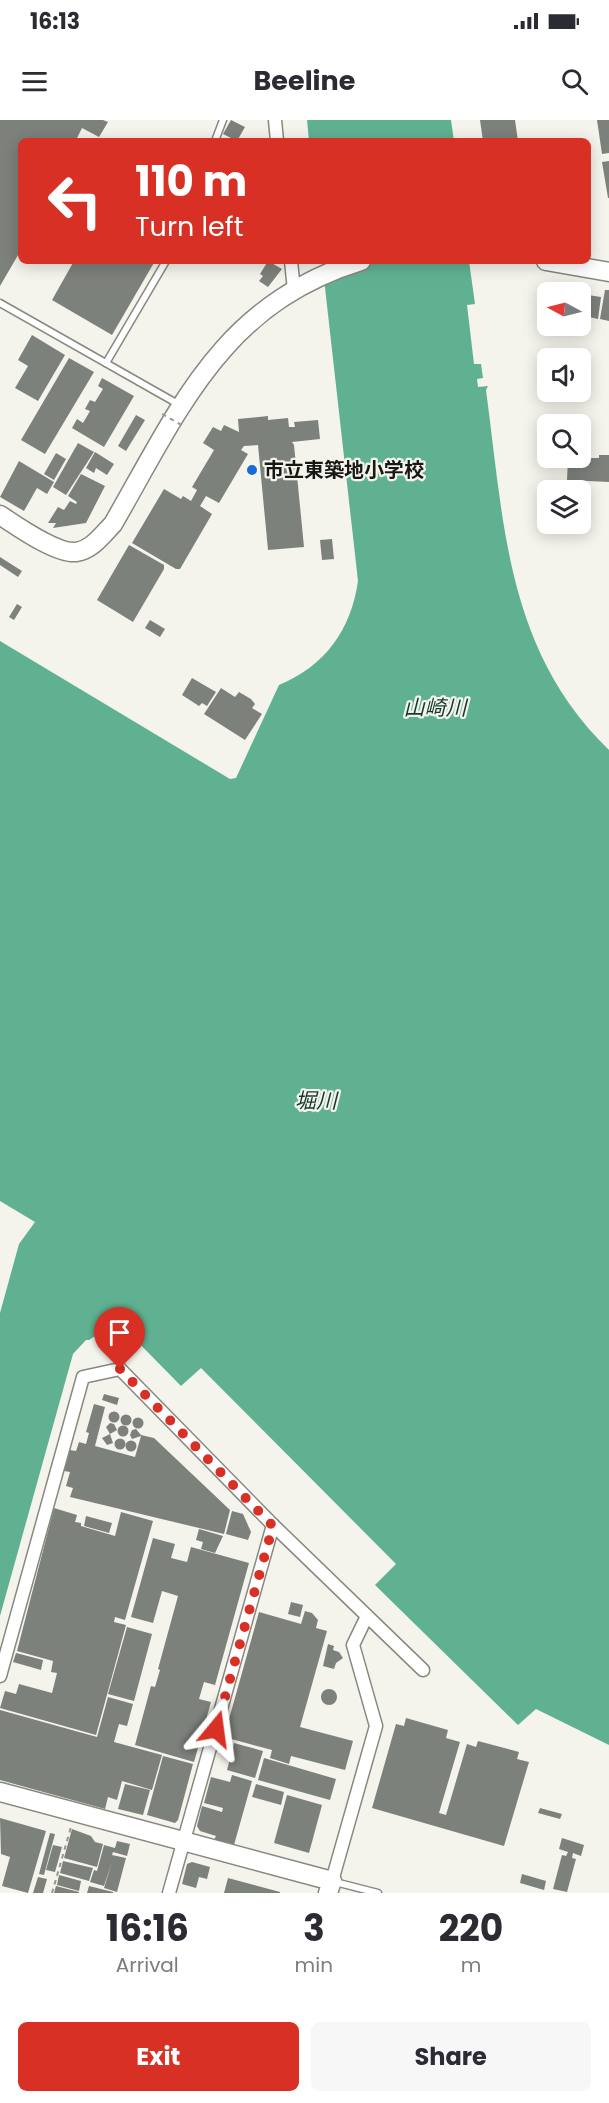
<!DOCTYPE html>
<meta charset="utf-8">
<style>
body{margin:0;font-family:Poppins,"Noto Sans JP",sans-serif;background:#f7f7f7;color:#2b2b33;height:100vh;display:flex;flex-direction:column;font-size:22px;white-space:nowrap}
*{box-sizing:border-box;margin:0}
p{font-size:20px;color:#7c7c81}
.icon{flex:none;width:33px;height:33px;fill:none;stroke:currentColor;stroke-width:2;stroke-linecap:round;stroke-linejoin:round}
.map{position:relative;height:1773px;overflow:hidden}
.drawer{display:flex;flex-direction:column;background:#fff;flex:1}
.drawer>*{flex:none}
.top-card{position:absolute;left:18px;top:18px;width:573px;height:126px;border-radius:9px;box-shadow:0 3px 15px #0003;background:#d93025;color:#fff;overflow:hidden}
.needle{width:39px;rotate:277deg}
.fabs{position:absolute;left:537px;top:162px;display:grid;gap:12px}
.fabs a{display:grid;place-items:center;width:54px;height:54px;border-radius:9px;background:#fff;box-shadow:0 3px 15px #0003;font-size:30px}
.pin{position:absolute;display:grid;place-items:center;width:51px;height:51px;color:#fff;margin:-62px -26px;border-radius:50% 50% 50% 0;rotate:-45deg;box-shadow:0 0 6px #0007}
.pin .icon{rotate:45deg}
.me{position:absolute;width:66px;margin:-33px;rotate:16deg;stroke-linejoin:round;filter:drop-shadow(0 0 4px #0008)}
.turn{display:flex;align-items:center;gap:21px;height:126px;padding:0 18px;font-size:27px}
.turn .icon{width:78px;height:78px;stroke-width:2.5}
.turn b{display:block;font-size:42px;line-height:51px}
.eta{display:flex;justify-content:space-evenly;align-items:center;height:102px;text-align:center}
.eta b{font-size:36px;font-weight:700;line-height:42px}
.cta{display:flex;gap:12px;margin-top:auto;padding:12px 18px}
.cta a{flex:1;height:69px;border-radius:9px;background:#d93025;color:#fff;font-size:24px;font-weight:700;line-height:69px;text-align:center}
.cta a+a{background:#f7f7f7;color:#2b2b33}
.status{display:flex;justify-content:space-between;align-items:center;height:42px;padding:0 30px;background:#fff;direction:ltr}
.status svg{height:16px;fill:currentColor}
header{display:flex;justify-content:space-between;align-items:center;height:78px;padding:0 18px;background:#fff;font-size:27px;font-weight:700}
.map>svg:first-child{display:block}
.water{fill:#60b192}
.building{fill:#7d817b}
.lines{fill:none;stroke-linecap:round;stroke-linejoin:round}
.lane-casing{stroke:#888881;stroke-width:9}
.street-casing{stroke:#888881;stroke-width:15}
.secondary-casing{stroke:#888881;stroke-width:21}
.path{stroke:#979791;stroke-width:2;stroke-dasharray:4.5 4.5;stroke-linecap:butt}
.lane{stroke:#fff;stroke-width:6}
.street{stroke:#fff;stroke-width:12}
.secondary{stroke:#fff;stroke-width:18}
.path-bridge{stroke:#979791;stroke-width:2;stroke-dasharray:4.5 4.5;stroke-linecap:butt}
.route{stroke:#d93025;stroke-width:10;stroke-dasharray:0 18}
.poi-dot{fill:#186ad4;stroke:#f4f4ec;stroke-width:2}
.labels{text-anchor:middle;stroke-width:4.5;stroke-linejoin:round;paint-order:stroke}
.poi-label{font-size:20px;font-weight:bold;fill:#171714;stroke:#f4f4ec;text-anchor:start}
.water-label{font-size:21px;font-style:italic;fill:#153a2d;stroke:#f4f4ec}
</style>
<div class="status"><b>16:13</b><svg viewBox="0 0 49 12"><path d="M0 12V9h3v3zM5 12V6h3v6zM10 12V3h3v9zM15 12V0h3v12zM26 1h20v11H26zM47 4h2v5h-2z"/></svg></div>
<header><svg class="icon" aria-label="menu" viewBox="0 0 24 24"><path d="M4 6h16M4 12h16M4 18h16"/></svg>Beeline<svg class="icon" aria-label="search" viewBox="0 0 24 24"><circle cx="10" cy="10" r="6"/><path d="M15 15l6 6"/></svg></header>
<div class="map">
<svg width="609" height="1773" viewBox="0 0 609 1773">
<rect width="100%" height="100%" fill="#f4f4ec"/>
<g class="water">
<path d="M307,0H451L454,21H309Z"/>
<path d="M322,141H469L475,184L467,185L474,244H481L483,258L477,259L478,267L488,266L486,270C504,403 506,530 609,630V1625L536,1589L518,1605L375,1465L396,1444L201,1248L181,1266L122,1206L114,1210L111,1206L89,1220H86L73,1234L0,1496V1193L19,1124L35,1102L0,1081V521L230,659L236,658L279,565C325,546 351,510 358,461Z"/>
</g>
<g class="building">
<path d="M0,0H103L108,2L99,17L82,8L77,18L82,21H21V130L0,166Z"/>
<path d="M231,0L245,7L237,21L223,14Z"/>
<path d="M480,0H515L518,21H483Z"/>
<path d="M597,0H609V33L602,34Z"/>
<path d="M609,41V78H608L602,42Z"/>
<path d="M74,141H155L112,215L52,180Z"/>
<path d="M268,141L282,149L268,167L259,161L263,156L260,154Z"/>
<path d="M605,170H609V201L600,199Z"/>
<path d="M581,174L601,177L598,199L580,195Z"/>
<path d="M32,215L65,235L38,281L15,268L28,246L18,240Z"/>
<path d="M69,238L94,252L45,334L21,320Z"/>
<path d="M102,258L134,276L104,327L72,308L77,299L83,303L90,291L85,289L90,280L95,282L103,269L98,266Z"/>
<path d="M136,295L145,300L126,331L118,326Z"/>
<path d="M268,296V300L288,298L289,307H295L294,302L318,300L320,319L292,322L294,325L304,427L268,430L258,325L244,326L241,330L248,334L219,383L206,376L200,386L212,394L180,449H176L132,423L164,369L181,379L183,376L191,381L197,370L192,367L214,330L203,323L213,307L221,311L224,305L239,312L238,299Z"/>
<path d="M78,323L94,332L66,375L53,367Z"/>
<path d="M95,332L114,344L107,355L96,348L94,353L86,348Z"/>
<path d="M56,333L66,339L54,360L44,354Z"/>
<path d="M599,335H609V362L567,360L568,338H599Z"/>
<path d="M19,341L54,362L47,374L37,368L24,391L0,377Z"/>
<path d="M81,354L105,366L86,403L53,408L56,403H48L58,387L64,390L70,381L76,384L77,382L68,376Z"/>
<path d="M332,419L334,439L322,440L320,420Z"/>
<path d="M129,425L164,445V449L133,502L97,480Z"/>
<path d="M0,437L22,451L18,457L0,445Z"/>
<path d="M17,484L22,487L14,500L9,497Z"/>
<path d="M150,500L165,509L160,517L145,508Z"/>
<path d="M192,558L216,572L207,586L202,583L199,586L182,575Z"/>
<path d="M221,568L235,577L239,572L251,579L255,584L252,588L262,594L245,620L204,594Z"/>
<path d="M104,1274L119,1278L117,1285L102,1280Z"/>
<path d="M94,1284L105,1287L95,1326L135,1337L141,1316L132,1319L130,1315L132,1310L136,1309L141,1315L154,1318L230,1390L224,1414L70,1377L73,1368L66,1366L70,1352L64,1351L70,1330L76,1331L79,1322L86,1324L89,1313L86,1312Z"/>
<circle cx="114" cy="1297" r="5.5"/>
<circle cx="126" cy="1300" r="5.5"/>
<circle cx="138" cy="1303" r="5.5"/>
<path d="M110,1303L114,1304L117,1310L110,1314L113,1323L107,1325L102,1318L110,1314L106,1307Z"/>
<circle cx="123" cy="1311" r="5.5"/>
<circle cx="120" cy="1324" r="5.5"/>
<circle cx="131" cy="1326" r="5.5"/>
<path d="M54,1388L77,1395L75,1402L81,1403V1406L115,1416L121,1392L153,1401L125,1500L115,1497L114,1502L126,1505L96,1615L0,1588L5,1571L16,1574L19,1564L52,1573L57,1553L51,1552L53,1541L17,1531Z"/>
<path d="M232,1391L243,1394L251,1412L248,1420L226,1414Z"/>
<path d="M86,1396L112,1403L109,1413L84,1406Z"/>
<path d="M199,1409L223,1416L215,1433L201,1429L203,1422L196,1420Z"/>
<path d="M153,1418L175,1424L171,1438L187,1442L191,1427L249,1443L215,1565L204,1562L199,1579L211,1582L194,1642L135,1625L151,1566L155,1567L160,1550L158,1549L178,1476L162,1471L153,1503L131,1497Z"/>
<path d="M291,1482L303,1485L300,1497L288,1494Z"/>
<path d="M305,1491L312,1493L318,1500L316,1508L327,1511L300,1607L353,1621L345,1650L291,1636L289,1644L270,1638L272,1630L224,1617L259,1492L301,1504Z"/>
<path d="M127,1507L152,1514L134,1581L108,1574Z"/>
<path d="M328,1524L334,1526L333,1530L339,1532L343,1538L336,1543L334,1549L323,1546Z"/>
<path d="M16,1533L43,1540L41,1550L13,1542Z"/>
<circle cx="329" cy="1577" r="8"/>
<path d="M108,1577L133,1584L127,1606L119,1604L114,1622L162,1635L152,1670L122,1661L117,1680L108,1677L105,1689L0,1660V1590L97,1617Z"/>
<path d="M406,1598L448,1610L446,1618L460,1622L439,1693L446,1695L467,1624L476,1627L478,1621L519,1632L517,1639L529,1642L504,1726L372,1688L396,1604L404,1606Z"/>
<path d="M234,1623L263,1631L255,1658L227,1650Z"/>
<path d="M163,1636L193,1644L178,1700L175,1703L147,1695Z"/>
<path d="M264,1638L336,1659L330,1680L258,1660Z"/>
<path d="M232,1655L252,1661L234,1725L214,1720L216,1716L200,1711L197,1706L202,1686L222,1692L223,1688L204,1683L211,1657L230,1662Z"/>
<path d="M125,1664L150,1670L143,1695L118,1689Z"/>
<path d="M256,1664L284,1672L281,1685L252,1677Z"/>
<path d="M287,1675L322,1685L309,1733L274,1723Z"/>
<path d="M540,1688L562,1694L560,1699L538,1693Z"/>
<path d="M0,1698L46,1711L28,1773L2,1766L10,1737L1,1734Z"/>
<path d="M72,1709L91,1716L95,1722L103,1724L97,1747L64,1738Z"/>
<path d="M50,1713L55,1714L44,1755L39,1754Z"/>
<path d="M562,1718L584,1725L581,1736L573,1733L572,1738L576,1739L567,1772L553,1769L562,1735L566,1736L568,1732L559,1729Z"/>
<path d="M117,1721L130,1724L127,1736L113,1732L112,1735L126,1738L117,1772L104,1768L112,1742L104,1766L90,1762L94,1750L97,1751L104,1725L115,1728Z"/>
<path d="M53,1725L62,1727L55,1752L46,1750Z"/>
<path d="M63,1741L93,1748L89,1761L60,1753Z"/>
<path d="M192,1742L210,1747L207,1759L199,1757L196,1768L182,1764L187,1744Z"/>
<path d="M522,1754L546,1761L544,1770L520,1763Z"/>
<path d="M59,1755L81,1761L79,1771L57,1765Z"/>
<path d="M38,1757L47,1759L43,1773H33Z"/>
<path d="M228,1758L280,1772V1773H224Z"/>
<path d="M56,1766L79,1772V1773H54Z"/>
<path d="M89,1766L113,1772V1773H87Z"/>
</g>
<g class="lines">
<g class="lane-casing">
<g id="lane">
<path d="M215,21L223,0"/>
<path d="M0,183L178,284"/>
<path d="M106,243L166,141"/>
<path d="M335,1762L378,1773"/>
</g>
</g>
<g class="street-casing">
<g id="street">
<path d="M275,0L277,21"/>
<path d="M291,141L294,170"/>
<path d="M0,1556L83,1257L120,1249L273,1405L423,1550"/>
<path d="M332,1761L376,1606L353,1525L367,1496"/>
<path d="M169,1773L273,1405"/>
</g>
</g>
<g class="secondary-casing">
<g id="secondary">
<path d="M546,141L609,152"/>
<path d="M0,395C17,406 56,434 76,432C92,430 103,414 113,404C180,288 222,184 361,141"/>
<path d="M0,1672L332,1761L328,1773"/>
</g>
</g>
<path class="path" d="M52,1773L71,1707"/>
<use href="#lane" class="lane"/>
<use href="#street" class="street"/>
<use href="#secondary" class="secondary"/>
<path class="path-bridge" d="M162,294L185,307"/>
</g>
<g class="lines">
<path class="route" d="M120,1249L273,1406L216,1609"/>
</g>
<circle class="poi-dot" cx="252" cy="350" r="6"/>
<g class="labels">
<g class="poi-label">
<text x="264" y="357">市立東築地小学校</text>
</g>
<g class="water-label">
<text x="435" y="595">山崎川</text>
<text x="316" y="988">堀川</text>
</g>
</g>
</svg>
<div class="fabs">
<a><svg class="needle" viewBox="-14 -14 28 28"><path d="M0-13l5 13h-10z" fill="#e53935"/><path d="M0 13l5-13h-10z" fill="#7c7c81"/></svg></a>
<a><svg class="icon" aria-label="sound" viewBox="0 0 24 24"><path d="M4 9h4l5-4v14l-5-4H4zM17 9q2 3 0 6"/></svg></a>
<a><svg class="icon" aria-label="search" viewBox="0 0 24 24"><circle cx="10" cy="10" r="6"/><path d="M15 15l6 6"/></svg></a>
<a><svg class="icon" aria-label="layers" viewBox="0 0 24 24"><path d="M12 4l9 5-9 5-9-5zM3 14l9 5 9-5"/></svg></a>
</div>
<div class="pin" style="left:120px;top:1249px;background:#d93025"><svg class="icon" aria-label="arrive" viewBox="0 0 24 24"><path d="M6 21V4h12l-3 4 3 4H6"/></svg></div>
<svg class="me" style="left:216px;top:1609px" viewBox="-20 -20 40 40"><path d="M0-17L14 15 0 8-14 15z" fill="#d93025" stroke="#fff" stroke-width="4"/></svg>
<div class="top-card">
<div class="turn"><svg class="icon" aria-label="left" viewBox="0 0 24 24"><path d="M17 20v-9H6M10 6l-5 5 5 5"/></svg><div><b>110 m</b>Turn left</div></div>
</div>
</div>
<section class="drawer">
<div class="eta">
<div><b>16:16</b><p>Arrival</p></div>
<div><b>3</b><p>min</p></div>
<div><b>220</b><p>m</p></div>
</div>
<div class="cta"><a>Exit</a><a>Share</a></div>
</section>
